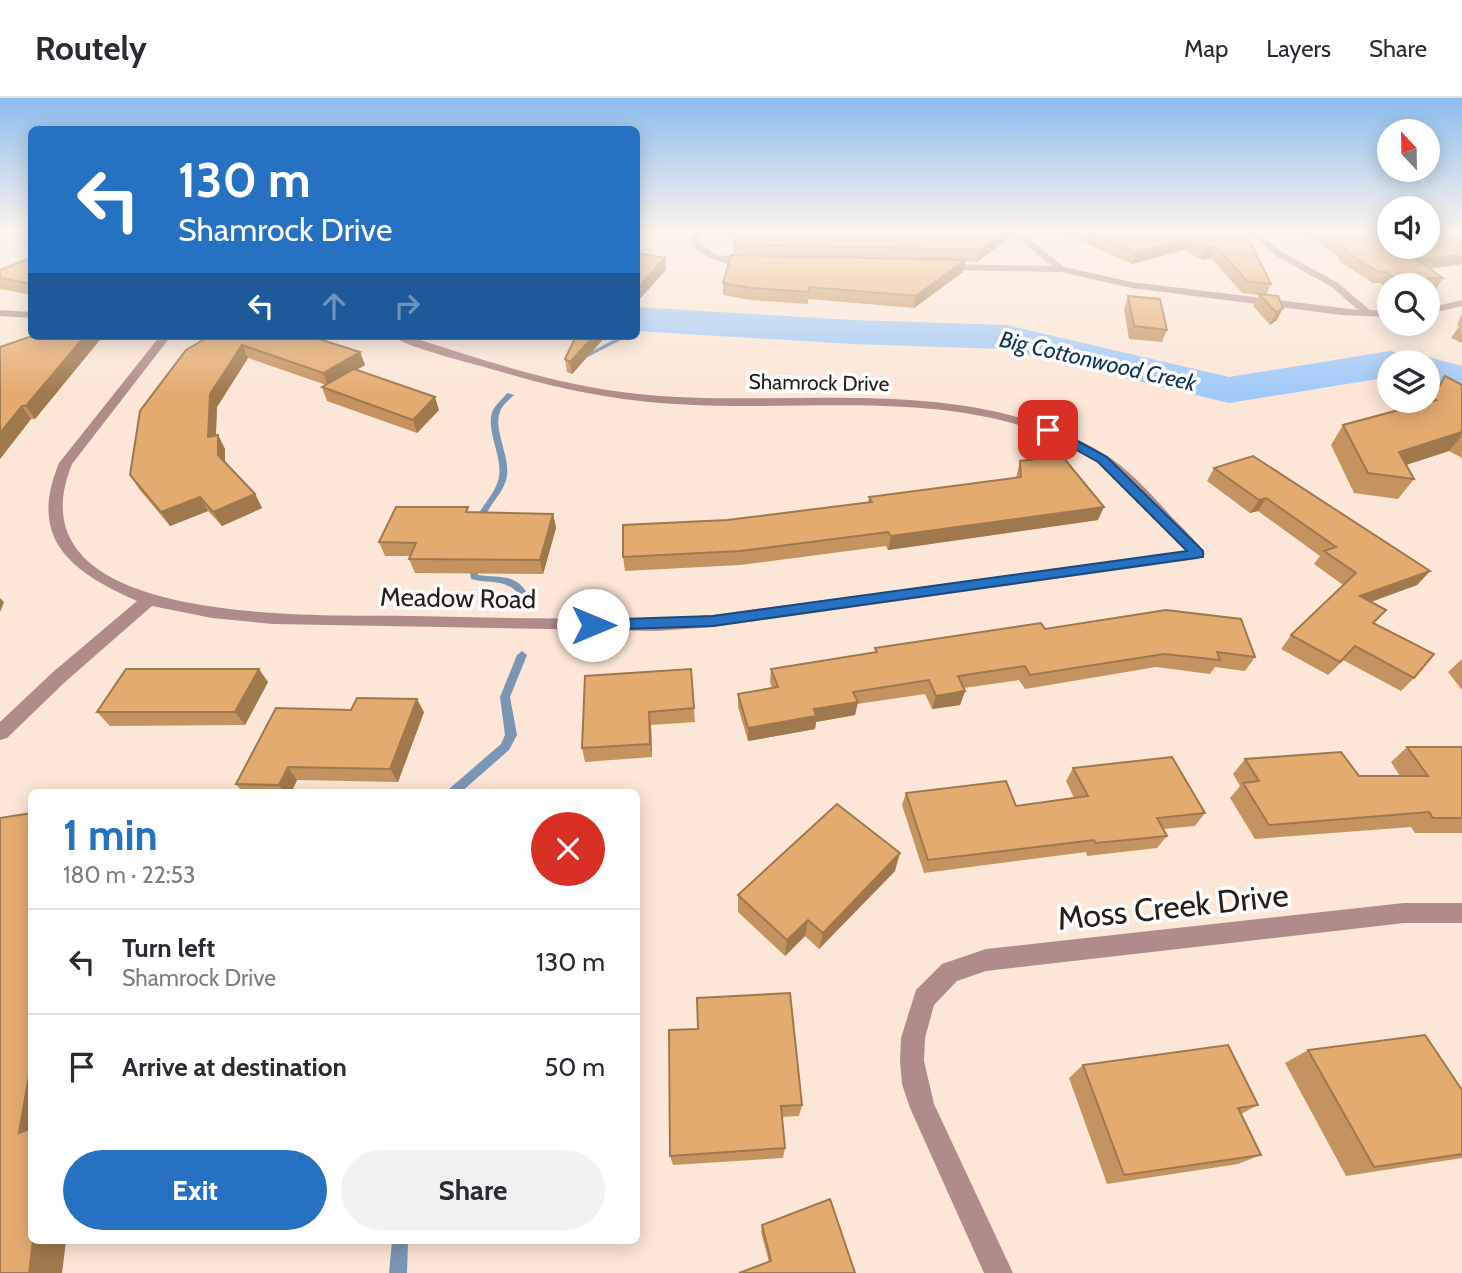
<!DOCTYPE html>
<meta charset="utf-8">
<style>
body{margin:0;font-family:Cabin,sans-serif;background:#f2f2f3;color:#2b2b33;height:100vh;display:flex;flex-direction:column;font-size:26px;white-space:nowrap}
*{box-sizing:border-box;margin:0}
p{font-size:23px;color:#7c7c81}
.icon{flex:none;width:38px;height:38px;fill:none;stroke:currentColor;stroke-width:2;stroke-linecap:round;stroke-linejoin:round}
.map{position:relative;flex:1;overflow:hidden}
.side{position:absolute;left:28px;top:691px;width:612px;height:455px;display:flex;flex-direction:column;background:#fff;border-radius:10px;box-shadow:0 4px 18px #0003}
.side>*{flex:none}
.top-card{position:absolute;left:28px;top:28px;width:612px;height:214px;border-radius:10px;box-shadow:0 4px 18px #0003;background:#2671c1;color:#fff;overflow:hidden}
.needle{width:46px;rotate:338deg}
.controls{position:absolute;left:1377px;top:21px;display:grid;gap:14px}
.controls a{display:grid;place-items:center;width:63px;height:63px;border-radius:50%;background:#fff;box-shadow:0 4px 18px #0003;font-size:35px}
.pin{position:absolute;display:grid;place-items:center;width:60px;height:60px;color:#fff;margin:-30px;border-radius:14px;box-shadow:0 4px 10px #0006}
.me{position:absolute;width:77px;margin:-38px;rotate:90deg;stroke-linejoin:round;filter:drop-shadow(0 0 5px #0008)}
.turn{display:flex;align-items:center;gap:24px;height:147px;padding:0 35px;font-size:32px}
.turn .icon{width:91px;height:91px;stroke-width:2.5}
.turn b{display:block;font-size:49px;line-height:60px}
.lanes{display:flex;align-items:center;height:66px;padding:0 35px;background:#0003;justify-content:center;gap:35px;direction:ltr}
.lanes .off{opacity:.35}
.round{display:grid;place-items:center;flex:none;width:74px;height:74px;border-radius:37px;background:#f2f2f3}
.head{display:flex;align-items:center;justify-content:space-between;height:119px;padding:0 35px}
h1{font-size:42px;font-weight:700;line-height:52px;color:#2671c1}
.action{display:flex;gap:14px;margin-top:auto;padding:14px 35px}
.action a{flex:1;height:80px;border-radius:42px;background:#2671c1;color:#fff;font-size:28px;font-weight:700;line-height:80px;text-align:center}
.action a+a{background:#f2f2f3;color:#2b2b33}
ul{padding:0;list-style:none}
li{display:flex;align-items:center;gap:21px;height:105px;padding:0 35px;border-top:2px solid #e1e1e2}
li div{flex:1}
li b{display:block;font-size:26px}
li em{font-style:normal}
header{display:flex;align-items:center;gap:42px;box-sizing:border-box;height:98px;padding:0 35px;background:#fff;border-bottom:2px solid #e1e1e2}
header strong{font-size:33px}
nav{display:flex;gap:38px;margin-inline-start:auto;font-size:24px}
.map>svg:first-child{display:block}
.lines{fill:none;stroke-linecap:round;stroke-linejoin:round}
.stream{fill:#7b96b5;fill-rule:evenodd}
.river{fill:#a0c9f8;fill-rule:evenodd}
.minor{fill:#af8b89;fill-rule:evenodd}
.wall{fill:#c49360}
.shaded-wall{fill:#a0784e}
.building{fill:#e4ab70;stroke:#a0784e;stroke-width:2}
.route{fill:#2671c1;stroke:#19497d;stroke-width:2}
.labels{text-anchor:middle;stroke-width:7;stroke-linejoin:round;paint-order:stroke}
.far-street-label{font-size:21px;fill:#261f19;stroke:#fff}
.far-water-label{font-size:23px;font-style:italic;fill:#11345a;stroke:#fff}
.street-label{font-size:26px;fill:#261f19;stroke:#fff}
.near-street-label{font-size:32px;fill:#261f19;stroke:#fff}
</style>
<header>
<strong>Routely</strong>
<nav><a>Map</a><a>Layers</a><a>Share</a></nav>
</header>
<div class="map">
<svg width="1462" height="1175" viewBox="0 0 1462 1175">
<rect width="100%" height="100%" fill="#fbe6d7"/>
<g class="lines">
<g class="stream">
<path d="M644,220L649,221L637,232V226Z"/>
<path d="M621,238H629L580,263L575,262Z"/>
<path d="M507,295L514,297C509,302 502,307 500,314C493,331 510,358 507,378C505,391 495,401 489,411C485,418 484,425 478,429L474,426C479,410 493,399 498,383C505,360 484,332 493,312C496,306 503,301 507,295Z"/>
<path d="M473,459L478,462V477C499,480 517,475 528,497L526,499H520C509,480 490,486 471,481L468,462Z"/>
<path d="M522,553L527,557L510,599L517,637L509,652L460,695H448L449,691L501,646L505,637L500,599L517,557Z"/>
<path d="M392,1143H408L407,1175H389Z"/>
</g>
<g class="river">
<path d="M5,132H32V150L20,147Z"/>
<path d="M637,209L852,222L1006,227L1229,279L1390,253L1405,257L1410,264H1390V279L1229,305L1005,251L852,246L637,233Z"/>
<path d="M1428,259L1462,268V294L1428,285V264H1412Z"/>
</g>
<g class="minor">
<path d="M692,132H700L698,144L715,156L756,164C737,175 701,159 689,144Z"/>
<path d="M1002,132H1012L1027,139L1064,169L1132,184L1358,212L1332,189L1276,158L1259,142L1263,139L1282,154L1338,185L1370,212L1390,213V219L1341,217L1132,190L1061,174L940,172L935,169L940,166L1052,168L1021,143Z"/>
<path d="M1462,202V208L1428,216V210Z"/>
<path d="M0,212L32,214V220L0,218Z"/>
<path d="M160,238H171L72,366C5,532 321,516 412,518C493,520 575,521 656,521L713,517L1187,453C1158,422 1132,387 1097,363C984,287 823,313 694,307C628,305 565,293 502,274C478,267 408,250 392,238H408C483,262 559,288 638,296C792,312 965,272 1104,356C1129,371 1150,395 1170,417C1182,430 1196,442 1205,456L1198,461L713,529L656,533L273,526L212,520L152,508L65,584L7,640L0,642V624L53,574L137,503C72,474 27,442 59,365Z"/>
<path d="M1404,805H1462V825H1404L986,873L957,883L934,907L925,940L924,963L934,1006L1013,1175H984L910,1010L902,986L900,963L901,940L916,892L942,866L986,851Z"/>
</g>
</g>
<g class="wall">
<path d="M738,132H1021L1020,133L1012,132L1010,140L977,164L965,163L963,174L914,210L808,201V206L750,202L723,197V185L734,157V146Z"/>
<path d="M1042,132H1244L1271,186L1266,197L1278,198L1277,222L1270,227L1253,208L1259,197L1242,195L1211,160L1202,162L1184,152L1132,166L1056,132L1047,134Z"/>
<path d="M1301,132H1462V166L1429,171L1443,180L1436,191H1428V187H1390L1389,191L1380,185H1373L1340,164L1338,159Z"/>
<path d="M32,159V197L0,191V172Z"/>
<path d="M1128,198L1167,232L1162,244L1129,241L1124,211Z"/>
<path d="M1462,215V245L1451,240L1459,228L1457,227Z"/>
<path d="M32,238H103L35,321H31L0,361V249Z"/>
<path d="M210,238L360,254L365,267L356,272L439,312L417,335L327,303L322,289L326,287L248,260L217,309L216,338L218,337L225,351V365L255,396L262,410L222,428L208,413L170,428L139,391L130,377Z"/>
<path d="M576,238H606L572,276L567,274L565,261Z"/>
<path d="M1445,278L1462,287V360L1449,353L1406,367L1414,381L1398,401L1354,395L1331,347L1343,327L1427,304Z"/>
<path d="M1020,363L1098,422L888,452L886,448L740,467L625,473L623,459L727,422L868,404L869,399L1016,380Z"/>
<path d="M1214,370L1430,473L1417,487L1371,504L1374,526L1414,580L1401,593L1343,562L1328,577L1281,551L1291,537L1343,487L1314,466L1320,458L1258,413L1250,415L1207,383Z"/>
<path d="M470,414L553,416L556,430L543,476L415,475L409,461L411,458H385L379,444Z"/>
<path d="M1045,531L1255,559L1245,573L1215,569L1210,576L1156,569L1025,591L1019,582L964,590L965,593L960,607L932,611L925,596L857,606L855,617L816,624L815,631L748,643L738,609V596L772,590L770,584L771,571L875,554V550Z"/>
<path d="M1462,561V592L1448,574Z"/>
<path d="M691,571L695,624L651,627L652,659L585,664L582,650Z"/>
<path d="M268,584L245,627L110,628L97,614Z"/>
<path d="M424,614L398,684L297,682L291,695H243L236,686Z"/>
<path d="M1407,649H1462V735H1415L1411,729L1255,741L1230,700L1240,688L1233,676L1245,661L1359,678H1400L1391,664Z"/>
<path d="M1073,670L1205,715L1195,728L1163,731L1167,738L1157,750L1087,758L1086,754L924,775L902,707L906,695L1016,708L1074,700L1066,683Z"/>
<path d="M895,773L819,851L805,838L785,858L738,814V797Z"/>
<path d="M669,932L802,1007L799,1018L782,1019L785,1050L783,1060L673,1067L670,1058Z"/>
<path d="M1308,952L1462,992V1060L1346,1078L1285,965Z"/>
<path d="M1083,967L1258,1007L1241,1016L1261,1057L1238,1066L1107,1086L1069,980Z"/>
<path d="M762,1127L855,1175L769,1164L761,1134Z"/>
</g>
<g class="shaded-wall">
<path d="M638,132H645L637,146V134Z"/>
<path d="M1008,132H1012L1010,140L977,164L980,152Z"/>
<path d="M1188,141L1184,152L1132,166L1137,155Z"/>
<path d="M1216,149L1211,160L1202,162L1207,150Z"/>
<path d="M1462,157V166L1411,173L1417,162Z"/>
<path d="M665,160L666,172L637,204V191Z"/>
<path d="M965,162L963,174L914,210L916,198Z"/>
<path d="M1283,210L1277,222L1270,227L1276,214Z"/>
<path d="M85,238H103L35,321L26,308Z"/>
<path d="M594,238H606L572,276L570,264Z"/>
<path d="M242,247L248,260L217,309L215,353L208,339L210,296Z"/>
<path d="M360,254L365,267L328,288L323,275Z"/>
<path d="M435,299L439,312L417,335L413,322Z"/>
<path d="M22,308L31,321L0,361V335Z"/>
<path d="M1462,334V337L1449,353L1384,374L1399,354Z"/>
<path d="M218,337L225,351V371L218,357Z"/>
<path d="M255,396L262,410L222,428L213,414Z"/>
<path d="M200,399L208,413L170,428L161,414Z"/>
<path d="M1266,400L1258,413L1250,415L1259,402Z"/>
<path d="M1104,409L1098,422L888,452L891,438Z"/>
<path d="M553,416L556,430L543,476L540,462Z"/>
<path d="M1430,473L1417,487L1348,512L1360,498Z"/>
<path d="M0,500L4,504L0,514Z"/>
<path d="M1355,548L1343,562L1328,577L1340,564Z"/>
<path d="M259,571L268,584L245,627L235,614Z"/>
<path d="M965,593L960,607L932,611L936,598Z"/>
<path d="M417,601L424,614L398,684L390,671Z"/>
<path d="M858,604L855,617L816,624L815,631L748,643V630L814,611Z"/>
<path d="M649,614L651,627L652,659L650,646Z"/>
<path d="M288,669L297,682L291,695H285L279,687Z"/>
<path d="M900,755L895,773L819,851L823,835Z"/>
<path d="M808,822L805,838L785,858L787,842Z"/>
<path d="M32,961V1039L19,1035Z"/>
<path d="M33,1143H66L62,1175H29Z"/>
</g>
<g class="building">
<path d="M738,132H1008L980,152L734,146Z"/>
<path d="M1083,132H1244L1271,186L1247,183L1216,149L1207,150L1188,141L1137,155Z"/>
<path d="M1320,132H1390V149H1428V132H1462V157L1417,162L1443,180L1396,181L1386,174H1379L1346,154L1344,149Z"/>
<path d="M637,155L665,160L637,191Z"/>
<path d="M731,157L965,162L916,198L809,189V194L751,190L723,185Z"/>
<path d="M32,159V186L0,180V172Z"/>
<path d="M1259,196L1278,198L1283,210L1276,214Z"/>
<path d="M1128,198L1160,201L1167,232L1134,228Z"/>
<path d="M32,238H85L26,308H22L0,335V249Z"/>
<path d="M210,238H304L322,242L360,254L323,275L242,247L210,296L208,339L218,337V357L255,396L213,414L200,399L161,414L130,377L140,313L186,252Z"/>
<path d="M576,238H594L570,264L565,261Z"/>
<path d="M354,271L435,299L413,322L322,289Z"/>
<path d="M1445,278L1462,287V334L1399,354L1414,381L1368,375L1343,327L1436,302L1433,300Z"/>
<path d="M1062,358L1104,409L891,438L888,434L740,453L623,459V427L727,422L872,404L869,399L1021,379L1020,363Z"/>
<path d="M1253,358L1430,473L1360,498L1386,512L1373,525L1434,556L1414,580L1355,548L1340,564L1291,537L1356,475L1324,453L1336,449L1266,400L1259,402L1214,370Z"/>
<path d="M396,409H468L466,414L553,416L540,462L409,461L416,445L379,444Z"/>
<path d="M1166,512L1241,521L1255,559L1217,554L1220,562L1164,556L1030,577L1025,568L958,578L965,593L936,598L929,582L853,594L858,604L814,611L816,618L748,630L738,596L778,589L771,571L877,554L875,550L1041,525L1045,531Z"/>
<path d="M126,571H259L235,614H97Z"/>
<path d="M691,571L694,610L649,614L650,646L582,650L585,578Z"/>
<path d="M357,600L417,601L390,671L288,669L279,687L236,686L276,610L351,612Z"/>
<path d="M1407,649H1462V720H1433L1429,714L1269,727L1243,685L1259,683L1245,661L1341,654L1359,678H1428Z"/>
<path d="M1172,659L1205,715L1157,720L1167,738L1096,745L1094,742L928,762L906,695L1006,683L1016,708L1088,698L1073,670Z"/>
<path d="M837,706L900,755L823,835L808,822L787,842L738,797Z"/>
<path d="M32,715V961L19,1035L32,1030V1143H33L29,1175H0V720Z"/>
<path d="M790,895L802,1007L781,1008L785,1050L670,1058L669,932L698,931L697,900Z"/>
<path d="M1425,937L1462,992V1056L1374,1069L1308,952Z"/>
<path d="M1228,947L1258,1007L1238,1010L1261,1057L1124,1077L1083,967Z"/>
<path d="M830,1101L855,1175H739L771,1163L762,1127Z"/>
</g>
<linearGradient id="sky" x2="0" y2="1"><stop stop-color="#8bbcee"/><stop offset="0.45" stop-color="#fdf4ed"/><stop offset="1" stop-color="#fdf4ed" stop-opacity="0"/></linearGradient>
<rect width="1462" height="296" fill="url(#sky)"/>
<path class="route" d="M1044,329H1052L1107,359L1203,453V459L713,528L593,532L585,527L593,522L713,518L1187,453L1098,364L1044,334Z"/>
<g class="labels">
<g class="far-street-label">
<text transform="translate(819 285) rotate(1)" y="7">Shamrock Drive</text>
</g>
<g class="far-water-label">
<text transform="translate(1098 263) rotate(13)" y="8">Big Cottonwood Creek</text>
</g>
<g class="street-label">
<text transform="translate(458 500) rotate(1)" y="9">Meadow Road</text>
</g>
<g class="near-street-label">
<text transform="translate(1173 809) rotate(-6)" y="11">Moss Creek Drive</text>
</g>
</g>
</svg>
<div class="controls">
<a><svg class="needle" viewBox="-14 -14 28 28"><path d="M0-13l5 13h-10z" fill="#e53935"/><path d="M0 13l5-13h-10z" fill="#7c7c81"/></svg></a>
<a><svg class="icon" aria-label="sound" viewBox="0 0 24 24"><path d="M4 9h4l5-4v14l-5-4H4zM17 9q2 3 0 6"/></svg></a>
<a><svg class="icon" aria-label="search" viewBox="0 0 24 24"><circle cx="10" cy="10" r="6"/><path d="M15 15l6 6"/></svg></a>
<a><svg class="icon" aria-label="layers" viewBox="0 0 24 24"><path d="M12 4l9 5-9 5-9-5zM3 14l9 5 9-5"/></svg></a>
</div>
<div class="pin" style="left:1048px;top:332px;background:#d93025"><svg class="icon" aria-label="arrive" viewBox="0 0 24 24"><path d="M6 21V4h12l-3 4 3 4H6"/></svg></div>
<svg class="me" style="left:593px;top:527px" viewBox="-20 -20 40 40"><circle r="19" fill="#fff"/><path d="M0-13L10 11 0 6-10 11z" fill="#2671c1"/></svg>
<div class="top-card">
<div class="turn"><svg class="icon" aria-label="left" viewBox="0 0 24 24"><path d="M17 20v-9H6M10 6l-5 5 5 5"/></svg><div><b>130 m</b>Shamrock Drive</div></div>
<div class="lanes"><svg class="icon" aria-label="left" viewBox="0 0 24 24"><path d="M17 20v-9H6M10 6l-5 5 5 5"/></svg><svg class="icon off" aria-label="ahead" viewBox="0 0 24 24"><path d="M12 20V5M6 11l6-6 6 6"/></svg><svg class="icon off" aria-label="right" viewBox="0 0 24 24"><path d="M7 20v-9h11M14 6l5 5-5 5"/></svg></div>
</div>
<section class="side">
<div class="head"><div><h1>1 min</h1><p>180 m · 22:53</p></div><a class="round" style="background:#d93025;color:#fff"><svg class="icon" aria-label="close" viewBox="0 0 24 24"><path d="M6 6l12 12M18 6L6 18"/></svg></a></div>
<ul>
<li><svg class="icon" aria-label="left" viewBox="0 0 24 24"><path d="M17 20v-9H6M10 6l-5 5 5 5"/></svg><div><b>Turn left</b><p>Shamrock Drive</p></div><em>130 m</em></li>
<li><svg class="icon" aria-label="arrive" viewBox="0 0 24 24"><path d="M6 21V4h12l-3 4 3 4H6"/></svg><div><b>Arrive at destination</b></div><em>50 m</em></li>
</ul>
<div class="action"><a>Exit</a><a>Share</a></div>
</section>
</div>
